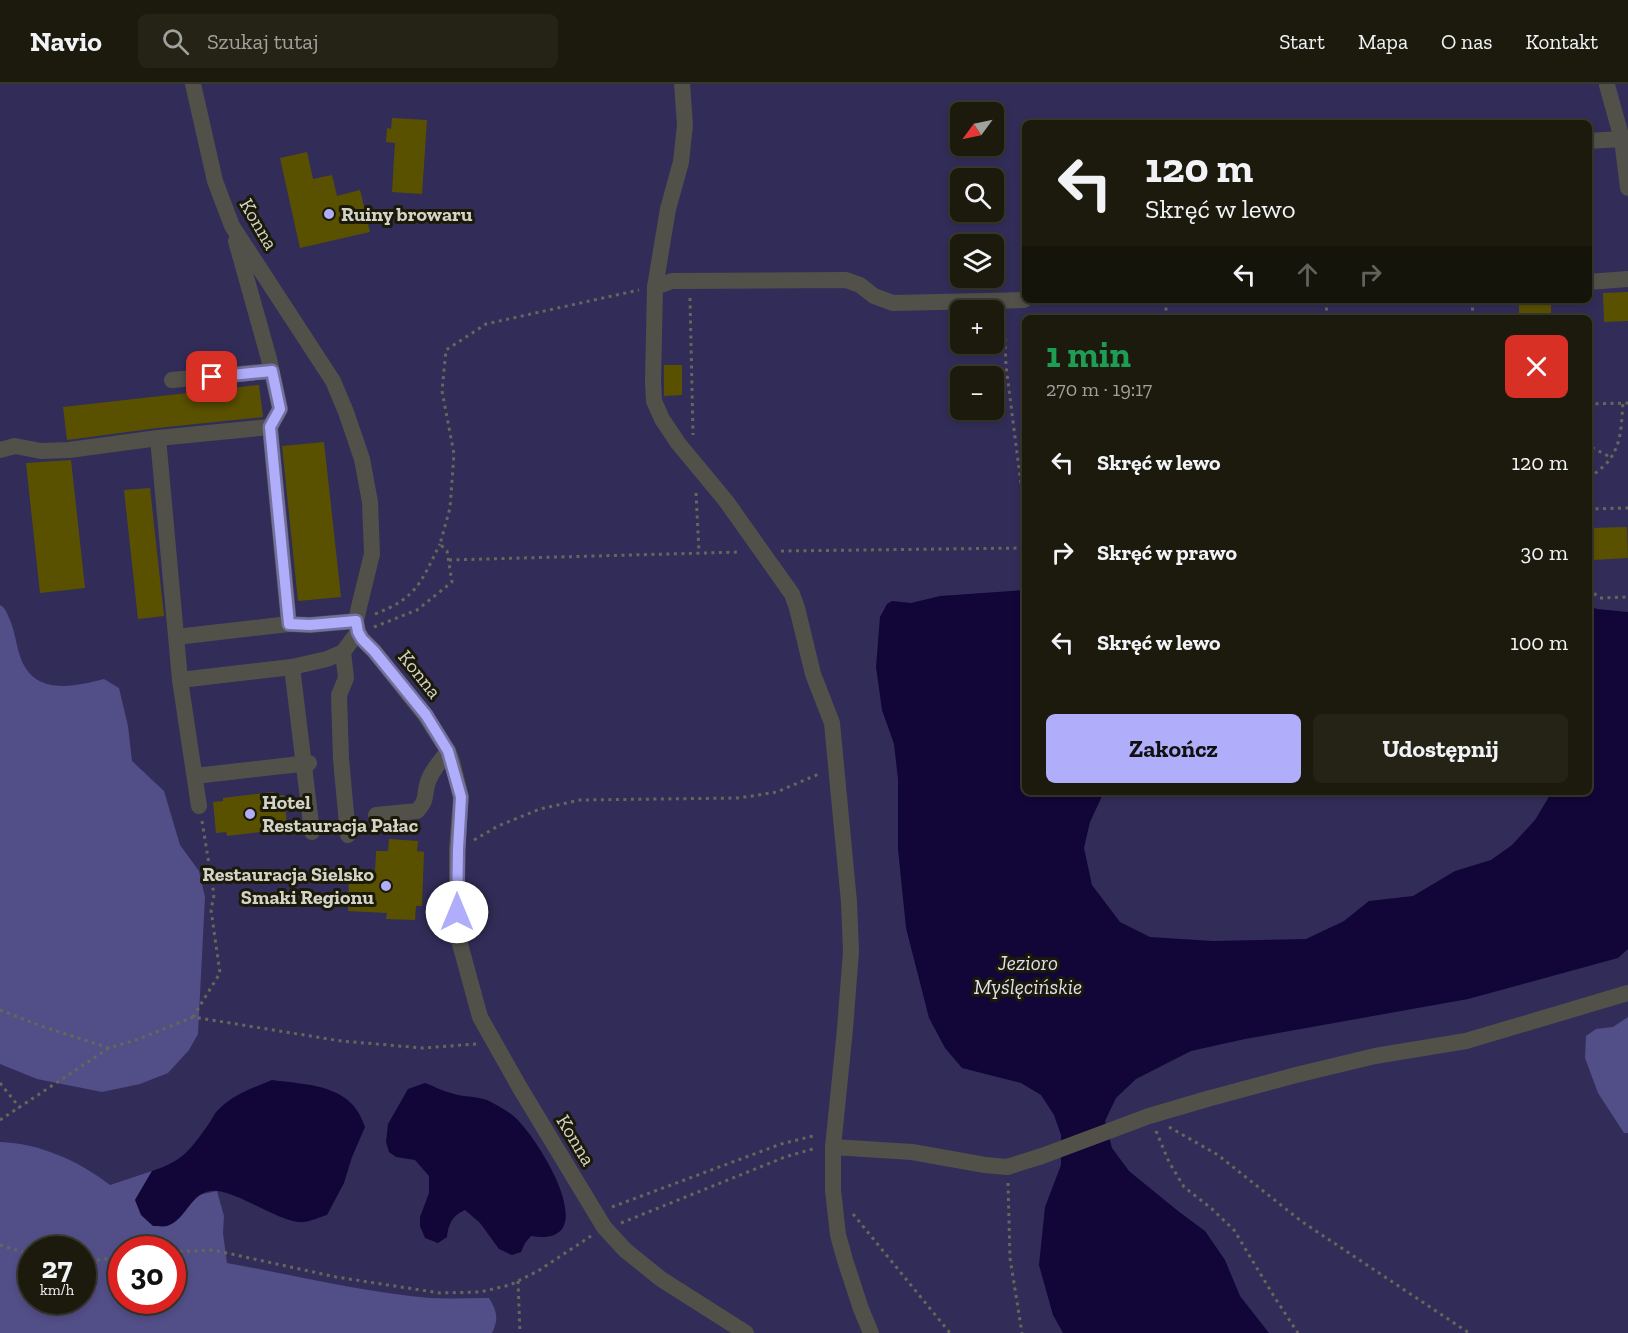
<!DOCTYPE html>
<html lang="pl">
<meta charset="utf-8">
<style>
body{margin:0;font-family:"Zilla Slab",serif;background:#242316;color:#f1f3f6;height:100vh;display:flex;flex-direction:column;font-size:22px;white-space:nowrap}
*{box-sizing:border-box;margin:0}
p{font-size:20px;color:#a0a19d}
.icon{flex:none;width:33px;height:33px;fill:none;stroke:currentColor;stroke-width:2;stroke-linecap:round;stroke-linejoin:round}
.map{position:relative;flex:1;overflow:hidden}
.panel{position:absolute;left:1022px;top:231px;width:570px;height:480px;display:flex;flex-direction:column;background:#1b1a0d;border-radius:9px;box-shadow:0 3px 9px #0003,0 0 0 2px #39382e}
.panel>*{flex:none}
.banner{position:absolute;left:1022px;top:36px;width:570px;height:183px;border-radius:9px;box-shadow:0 3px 9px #0003,0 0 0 2px #39382e;background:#1b1a0d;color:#f1f3f6;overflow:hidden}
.needle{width:39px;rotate:237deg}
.buttons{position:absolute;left:950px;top:18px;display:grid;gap:12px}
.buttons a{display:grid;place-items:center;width:54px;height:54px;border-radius:9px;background:#1b1a0d;box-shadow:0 3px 9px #0003,0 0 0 2px #39382e;font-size:30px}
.speed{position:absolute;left:18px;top:1152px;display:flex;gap:12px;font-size:30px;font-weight:700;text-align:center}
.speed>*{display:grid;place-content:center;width:78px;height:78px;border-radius:50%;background:#1b1a0d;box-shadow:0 3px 9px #0003,0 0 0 2px #39382e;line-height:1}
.speed small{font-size:15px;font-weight:400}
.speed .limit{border:9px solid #d22;background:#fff;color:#111}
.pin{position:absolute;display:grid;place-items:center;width:51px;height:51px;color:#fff;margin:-26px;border-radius:12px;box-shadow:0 3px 9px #0006}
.me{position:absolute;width:66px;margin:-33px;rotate:0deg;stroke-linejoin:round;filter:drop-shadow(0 0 4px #0008)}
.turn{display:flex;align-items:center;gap:21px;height:126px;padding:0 24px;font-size:27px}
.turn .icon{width:78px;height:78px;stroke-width:2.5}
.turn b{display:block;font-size:42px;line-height:51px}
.lanes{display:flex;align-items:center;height:57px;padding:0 24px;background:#0003;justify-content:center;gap:30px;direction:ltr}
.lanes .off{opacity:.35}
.round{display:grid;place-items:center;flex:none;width:63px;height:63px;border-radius:9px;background:#242316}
.overview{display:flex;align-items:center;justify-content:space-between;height:102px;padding:0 24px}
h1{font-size:36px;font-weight:800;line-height:45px;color:#1e9e55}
.button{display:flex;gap:12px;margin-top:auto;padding:12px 24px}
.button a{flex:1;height:69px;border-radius:9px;background:#b0aefa;color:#111;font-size:24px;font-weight:800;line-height:69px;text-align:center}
.button a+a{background:#242316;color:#f1f3f6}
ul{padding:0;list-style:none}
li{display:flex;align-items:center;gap:18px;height:90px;padding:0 24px}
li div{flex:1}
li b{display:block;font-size:22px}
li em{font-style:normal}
header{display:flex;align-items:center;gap:36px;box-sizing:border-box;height:84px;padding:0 30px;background:#1b1a0d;border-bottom:2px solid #39382e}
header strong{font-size:28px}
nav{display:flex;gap:33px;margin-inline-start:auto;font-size:21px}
.search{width:420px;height:54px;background:#242316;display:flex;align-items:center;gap:15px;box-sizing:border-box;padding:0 21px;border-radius:9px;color:#a0a19d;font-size:22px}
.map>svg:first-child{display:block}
.green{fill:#312d58;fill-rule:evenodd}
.forest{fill:#524e87;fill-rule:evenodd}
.water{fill:#120638}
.building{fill:#5a5100}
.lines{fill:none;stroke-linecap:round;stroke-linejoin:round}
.path{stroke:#686658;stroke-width:3;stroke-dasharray:3 4.5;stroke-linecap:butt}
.minor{stroke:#525149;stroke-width:16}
.route-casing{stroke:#7271a2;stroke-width:15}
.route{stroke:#b0aefa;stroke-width:10}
.poi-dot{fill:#b0aefa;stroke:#1b1908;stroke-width:2}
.labels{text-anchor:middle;stroke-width:6;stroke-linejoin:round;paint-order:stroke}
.poi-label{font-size:20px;font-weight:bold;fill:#d3d3c8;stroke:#1b1908;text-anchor:start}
.street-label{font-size:20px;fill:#d3d3c8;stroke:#1b1908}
.water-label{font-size:21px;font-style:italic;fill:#dedff0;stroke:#1b1908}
</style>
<header>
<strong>Navio</strong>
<div class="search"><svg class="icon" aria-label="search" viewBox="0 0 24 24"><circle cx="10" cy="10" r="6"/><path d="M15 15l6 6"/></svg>Szukaj tutaj</div>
<nav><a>Start</a><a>Mapa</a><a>O nas</a><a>Kontakt</a></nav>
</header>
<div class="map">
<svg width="1628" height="1249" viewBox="0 0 1628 1249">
<rect width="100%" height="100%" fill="#242211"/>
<path class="green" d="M0,0H1628V1249H0ZM960,28H993V62H960ZM1024,39H1588V216H1024ZM960,94H993V128H960ZM960,160H993V194H960ZM960,226H993V260H960ZM1024,234H1588V708H1024ZM960,292H993V326H960ZM32,1166H82V1216H32ZM122,1166H172V1216H122Z"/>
<g class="forest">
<path d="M0,521C6,524 7,530 10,536C15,548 16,560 20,572C33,612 73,603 104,595L119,604L128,642L132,677L164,707L180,761L199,787L205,813L198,950L189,966L168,989L140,1000L102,1008L37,995L0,980Z"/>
<path d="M1628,933V1049H1624L1598,1009L1585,974L1586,952L1596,945L1613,943Z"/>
<path d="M0,1058C39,1059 79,1077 110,1101L152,1087L135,1116L181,1131L198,1111L217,1107L224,1132L223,1149L227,1179C293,1191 362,1208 429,1214C449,1215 469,1214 489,1214C497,1227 499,1235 492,1249H0ZM32,1166H82V1216H32ZM122,1166H172V1216H122Z"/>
</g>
<g class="water">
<path d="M1024,506V708H1104L1090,738L1084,764L1092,801L1120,838L1150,853L1213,857L1306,855L1344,837L1369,817L1413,812L1455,787L1491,776L1512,761L1535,736L1550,711V708H1588L1589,522L1597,525L1628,528V865L1618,874L1468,915L1245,955L1191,967L1136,995L1116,1014L1105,1037L1112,1064L1129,1087L1178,1127L1205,1147L1225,1176L1240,1212L1269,1249H1063L1053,1231L1039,1181L1045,1123L1061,1081V1051L1054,1031L1041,1011L1021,999L962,984L945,964L929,934L906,844L898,765V695L894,660L882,626L876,583L880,533L887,520L892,517L911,519L940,512Z"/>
<path d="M272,996C309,1001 352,1000 365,1043L352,1073L344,1099L327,1131C320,1133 312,1137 304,1138C284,1141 242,1110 218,1107C190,1104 188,1136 167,1142C163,1143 157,1142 153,1142L141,1131L135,1116L152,1087C183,1077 190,1066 208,1041C212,1036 214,1029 219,1025C234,1010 253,1004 272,996Z"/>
<path d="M425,999C434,1002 442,1007 451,1009C462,1013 475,1012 487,1016C495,1020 504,1025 511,1030C531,1044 591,1136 554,1151C547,1154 539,1153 531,1152L525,1159L521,1168L512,1171L499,1165L480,1139L465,1126C452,1132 449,1139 447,1153L438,1159L425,1154L420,1142V1133L429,1109V1092L415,1076L396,1073L389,1068L386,1058L388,1040L408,1005Z"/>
</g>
<g class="building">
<path d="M392,34L427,36L422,110L392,108L395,59L386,58L387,44L391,45Z"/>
<path d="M307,68L313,95L332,91L337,112L360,106L370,148L300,164L280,74Z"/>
<path d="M1628,208V237L1604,238L1603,209Z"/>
<rect x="1519" y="216" width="32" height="18"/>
<path d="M664,281H682V311L664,312Z"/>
<path d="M259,301L263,333L157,344L67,356L63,323Z"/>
<path d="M324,358L341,513L298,517L282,362Z"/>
<path d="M71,376L85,504L40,509L26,379Z"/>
<path d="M150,404L164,532L138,535L124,406Z"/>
<path d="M1627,443L1628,474L1593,476L1591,444Z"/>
<path d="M274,708V712L284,711L287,741L277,742V746L227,752L226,748L216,749L213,718L223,717V714Z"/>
<path d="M389,755L418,757L417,767L424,768L422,822H416L415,836L386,835L387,829L348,827L349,789L375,790L376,767H388Z"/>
</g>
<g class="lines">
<g class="path">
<path d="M1087,36L1101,39"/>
<path d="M690,214L693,351"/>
<path d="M1166,216V234"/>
<path d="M1326,216L1327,234"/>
<path d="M1472,216L1473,234"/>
<path d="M1004,232L1006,282L1024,424"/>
<path d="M1588,320L1628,319"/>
<path d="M1588,357L1593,364L1612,374"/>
<path d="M1588,392C1595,391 1599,386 1604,382C1622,364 1621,343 1623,319"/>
<path d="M696,409L699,468"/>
<path d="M1588,425L1628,424"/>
<path d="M781,467L1024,464"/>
<path d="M449,476L741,468"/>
<path d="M1588,505L1600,514L1628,513"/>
<path d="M375,530C417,514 421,498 440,460"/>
<path d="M374,543L417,526L452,498L447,467L440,460L450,424L454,370L442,307L446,266L486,240L639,206"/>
<path d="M474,756L498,742L540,725L580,716L739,714L777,708L821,689"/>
<path d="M0,926L41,942L109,964L139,955L193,933L341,957L423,964L476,960"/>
<path d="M193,933L220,889L211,826L214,811L202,737"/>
<path d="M0,999L20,1024"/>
<path d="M0,1036L109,964"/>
<path d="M1169,1043L1218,1071L1301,1137L1469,1249"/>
<path d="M1156,1047L1169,1078L1184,1103L1211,1124L1234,1146L1275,1214L1298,1249"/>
<path d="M1008,1099L1010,1174L1022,1249"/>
<path d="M612,1123L781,1060L817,1051"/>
<path d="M853,1130L950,1249"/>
<path d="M621,1139L785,1073L816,1064"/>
<path d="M0,1161L32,1171"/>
<path d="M172,1168L213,1166L336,1193L440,1209L480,1208L510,1201L538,1187L591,1152"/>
<path d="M82,1178L122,1173"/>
<path d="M518,1197L520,1249"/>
</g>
<g class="minor">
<path d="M193,0L215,97L232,142L333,297L346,328L362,375L370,418L372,470L359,523L356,537L358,548L362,555L374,567L425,631L448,667L452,677L461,713L457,765V849L480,933L520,1004L604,1143L625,1166L661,1195L746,1249"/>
<path d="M682,0L685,41L681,78L668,125L655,203L653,298L654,317L662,335L678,359L726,417L792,510L797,524L813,590L832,639L849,818L851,867L845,945L833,1063V1106L838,1151L845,1176L861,1225L871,1249"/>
<path d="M1607,1L1622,55L1628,104"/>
<path d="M1588,57L1622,55"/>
<path d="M236,157L269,275L280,325L270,343"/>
<path d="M1588,198L1628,195"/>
<path d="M655,203L672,197L846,196L860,201L874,212L893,219L1024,216"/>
<path d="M172,296L271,287"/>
<path d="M0,366L15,362L41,367L69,366L158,354"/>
<path d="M289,540L310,541L356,537"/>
<path d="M176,553L289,540L270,343L158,354L180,596L199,722"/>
<path d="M292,583L327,575L343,568"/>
<path d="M180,596L292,583L312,748"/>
<path d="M195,692L309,679"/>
<path d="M376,731L417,727C427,716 424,714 427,701C430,688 441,677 448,667"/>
<path d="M348,751L341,675L339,611L346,594L343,568L358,548"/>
<path d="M833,1063L912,1068L985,1081L1007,1083L1042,1072L1149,1032L1207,1015L1296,991L1375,972L1466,957L1628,909"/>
</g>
</g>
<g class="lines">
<g class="route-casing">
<path id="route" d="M212,293L272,287L280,325L270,343L289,540L310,541L356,537L358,548L362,555L374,567L426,631L448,667L461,713L458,765L457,828"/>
</g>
<use href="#route" class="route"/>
</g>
<g class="poi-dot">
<circle cx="329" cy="130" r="6"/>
<circle cx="250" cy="730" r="6"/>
<circle cx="386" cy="802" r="6"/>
</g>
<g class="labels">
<g class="poi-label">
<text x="341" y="137">Ruiny browaru</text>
<text x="262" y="725">Hotel<tspan x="262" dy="23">Restauracja Pałac</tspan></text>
<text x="374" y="797" text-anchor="end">Restauracja Sielsko<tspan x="374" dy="23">Smaki Regionu</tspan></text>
</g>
<g class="street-label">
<text transform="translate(259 140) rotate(60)" y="7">Konna</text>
<text transform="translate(420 590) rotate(51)" y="7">Konna</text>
<text transform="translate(576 1056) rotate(59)" y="7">Konna</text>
</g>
<g class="water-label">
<text x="1028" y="886">Jezioro<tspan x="1028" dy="24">Myślęcińskie</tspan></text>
</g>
</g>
</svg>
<div class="buttons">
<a><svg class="needle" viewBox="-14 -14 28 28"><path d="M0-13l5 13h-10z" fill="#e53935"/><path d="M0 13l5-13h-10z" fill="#a0a19d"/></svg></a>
<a><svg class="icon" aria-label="search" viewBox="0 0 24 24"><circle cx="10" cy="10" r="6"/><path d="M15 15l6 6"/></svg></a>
<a><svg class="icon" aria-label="layers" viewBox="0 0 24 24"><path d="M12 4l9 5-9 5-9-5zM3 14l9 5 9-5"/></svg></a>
<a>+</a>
<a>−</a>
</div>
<div class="speed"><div>27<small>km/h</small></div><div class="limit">30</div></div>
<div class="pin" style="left:212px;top:293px;background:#d93025"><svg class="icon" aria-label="arrive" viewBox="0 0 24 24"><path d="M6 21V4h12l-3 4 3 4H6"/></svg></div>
<svg class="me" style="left:457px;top:828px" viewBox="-20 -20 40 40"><circle r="19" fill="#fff"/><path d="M0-13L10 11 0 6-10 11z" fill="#b0aefa"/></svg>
<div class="banner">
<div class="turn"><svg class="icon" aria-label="left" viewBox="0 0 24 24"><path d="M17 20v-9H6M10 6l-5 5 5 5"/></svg><div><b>120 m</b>Skręć w lewo</div></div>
<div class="lanes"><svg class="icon" aria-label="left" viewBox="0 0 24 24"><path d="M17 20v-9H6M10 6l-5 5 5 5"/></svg><svg class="icon off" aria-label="ahead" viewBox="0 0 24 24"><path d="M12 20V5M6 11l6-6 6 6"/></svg><svg class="icon off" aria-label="right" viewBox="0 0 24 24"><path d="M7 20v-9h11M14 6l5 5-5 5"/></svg></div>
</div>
<section class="panel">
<div class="overview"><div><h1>1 min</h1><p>270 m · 19:17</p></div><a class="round" style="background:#d93025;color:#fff"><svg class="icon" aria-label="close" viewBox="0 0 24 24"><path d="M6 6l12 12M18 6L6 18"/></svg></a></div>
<ul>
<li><svg class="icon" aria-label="left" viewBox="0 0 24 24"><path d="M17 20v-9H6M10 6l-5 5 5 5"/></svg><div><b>Skręć w lewo</b></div><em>120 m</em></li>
<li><svg class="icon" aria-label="right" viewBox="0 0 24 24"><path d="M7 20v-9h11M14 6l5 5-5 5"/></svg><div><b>Skręć w prawo</b></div><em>30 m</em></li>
<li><svg class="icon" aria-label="left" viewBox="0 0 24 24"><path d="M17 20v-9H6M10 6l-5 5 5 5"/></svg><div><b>Skręć w lewo</b></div><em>100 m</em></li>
</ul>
<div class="button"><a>Zakończ</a><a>Udostępnij</a></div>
</section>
</div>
